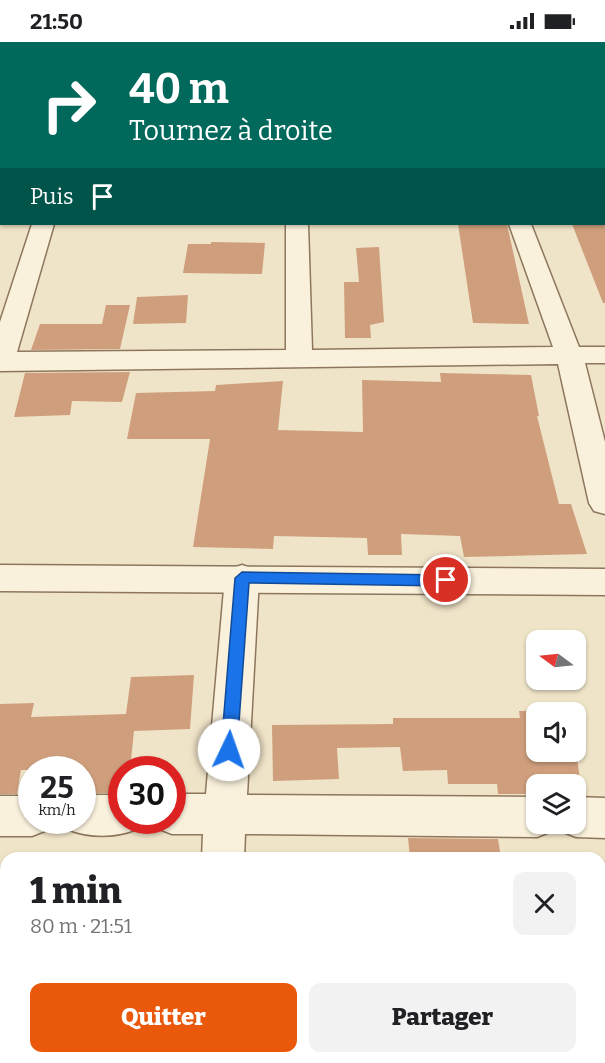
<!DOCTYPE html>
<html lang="fr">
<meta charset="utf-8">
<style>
body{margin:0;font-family:Bitter,serif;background:#f2f2f2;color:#202124;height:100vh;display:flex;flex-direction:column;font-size:22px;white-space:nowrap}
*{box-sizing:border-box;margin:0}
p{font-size:20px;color:#757577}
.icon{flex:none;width:33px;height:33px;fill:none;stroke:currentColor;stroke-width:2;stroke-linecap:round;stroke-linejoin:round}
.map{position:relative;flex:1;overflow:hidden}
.drawer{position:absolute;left:0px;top:810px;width:606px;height:212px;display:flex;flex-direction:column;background:#fff;border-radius:18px 18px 0 0;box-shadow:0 2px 4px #0004}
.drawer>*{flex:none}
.hud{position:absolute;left:0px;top:0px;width:606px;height:183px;box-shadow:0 2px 4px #0004;background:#00695c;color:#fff;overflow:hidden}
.needle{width:39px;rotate:285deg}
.fabs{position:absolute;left:526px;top:588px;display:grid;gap:12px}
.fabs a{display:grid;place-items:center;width:60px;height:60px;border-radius:12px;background:#fff;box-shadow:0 2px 4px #0004;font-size:30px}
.speed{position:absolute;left:18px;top:714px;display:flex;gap:12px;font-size:30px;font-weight:700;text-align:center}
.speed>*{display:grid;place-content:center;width:78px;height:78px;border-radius:50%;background:#fff;box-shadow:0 2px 4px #0004;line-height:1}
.speed small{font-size:15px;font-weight:400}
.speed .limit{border:9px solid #d22;background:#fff;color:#111}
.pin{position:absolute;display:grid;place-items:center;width:51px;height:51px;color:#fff;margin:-26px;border:3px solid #fff;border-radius:50%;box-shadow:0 2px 6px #0007}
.me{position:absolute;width:66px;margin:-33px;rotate:3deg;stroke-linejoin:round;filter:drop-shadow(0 0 4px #0008)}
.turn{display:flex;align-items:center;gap:21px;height:126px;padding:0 30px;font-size:27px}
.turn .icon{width:78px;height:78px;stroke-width:2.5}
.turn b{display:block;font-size:42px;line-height:51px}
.then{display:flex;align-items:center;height:57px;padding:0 30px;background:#0003;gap:12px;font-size:22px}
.round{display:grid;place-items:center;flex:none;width:63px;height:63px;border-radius:12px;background:#f2f2f2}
.summary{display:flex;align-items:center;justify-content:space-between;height:102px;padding:0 30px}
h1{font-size:36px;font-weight:800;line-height:45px}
.action{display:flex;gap:12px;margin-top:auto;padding:12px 30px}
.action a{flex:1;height:69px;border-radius:12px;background:#ea580c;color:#fff;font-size:24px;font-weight:800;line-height:69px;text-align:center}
.action a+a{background:#f2f2f2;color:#202124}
.status{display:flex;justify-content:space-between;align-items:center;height:42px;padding:0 30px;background:#fff;direction:ltr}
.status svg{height:16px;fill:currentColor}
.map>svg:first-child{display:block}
.building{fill:#cf9f7d}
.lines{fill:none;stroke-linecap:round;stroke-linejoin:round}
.minor-casing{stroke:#8d765c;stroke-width:3}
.tertiary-casing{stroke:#8d765c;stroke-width:3}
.minor{fill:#faf1dc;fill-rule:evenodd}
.tertiary{fill:#faf1dc;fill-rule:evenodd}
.route{fill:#1a73e8;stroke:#114b97;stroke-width:1.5}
</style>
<div class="status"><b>21:50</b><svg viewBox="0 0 49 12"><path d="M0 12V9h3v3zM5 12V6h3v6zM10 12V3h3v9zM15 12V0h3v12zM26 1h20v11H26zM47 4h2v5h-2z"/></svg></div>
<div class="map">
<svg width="605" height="1021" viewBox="0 0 605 1021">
<rect width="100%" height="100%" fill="#f0e4c8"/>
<g class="building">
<path d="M458,182H507L529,282L473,281Z"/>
<path d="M572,182H605V261H603Z"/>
<path d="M211,200L265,201L262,232L183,231L188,202H211Z"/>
<path d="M379,205L384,280L370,283L371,296H345L344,240H359L356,206Z"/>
<path d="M188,253L186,281L133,282L137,255Z"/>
<path d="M106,263H130L120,307L31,308L40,282H102Z"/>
<path d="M130,330L122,360L72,359L70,373L14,375L25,331Z"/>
<path d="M440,331L531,333L539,374H537L559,462H571L587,512L464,515L460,494L401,492L402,513H368L367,496L274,494L273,507L193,505L210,397H127L136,351L215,349L216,343L283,339L278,388L363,390L362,338L441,340Z"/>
<path d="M194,633L190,687L134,689L130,728H122L121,751H87L89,736H82V728H21L17,752H0V662L34,661L31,675L126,672L131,635Z"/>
<path d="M569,668V670H537V710H576L581,744L537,742V752H498L497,742H448L447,728L403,729L400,705L337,706L339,737L273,739L272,683L393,682V676H520L519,669Z"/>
<path d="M408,796L498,797L501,816H410Z"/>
</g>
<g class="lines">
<g class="minor-casing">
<g id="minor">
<rect x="18" y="0" width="16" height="2"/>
<path d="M442,0H458L459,2H442Z"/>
<path d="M0,45H2L0,59Z"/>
<rect x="604" y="54" width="1" height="12"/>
<rect x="604" y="130" width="1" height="12"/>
<rect x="0" y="166" width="2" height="14"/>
<path d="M32,182H54L17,310L286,308V182H308L312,308L553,305L509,182H531L579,305H605V321H585L605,400V472L594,469L589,461L558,322L0,329V280Z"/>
<path d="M242,523L254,527L259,536L247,753L537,755V782H555L552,789L537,795L245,792L244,816H202L203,792H172L157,786L154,778H172V752H206L225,536L230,527Z"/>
<path d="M82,753H122V778H140L137,787C115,796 89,796 67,787L64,778H82Z"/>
<path d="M0,754H32V778H51L47,788L32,794H0Z"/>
<path d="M576,755L605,756V796L576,795L561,789L558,782H576Z"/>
<path d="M186,1016H236L235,1021H185Z"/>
</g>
</g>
<g class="tertiary-casing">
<path id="tertiary" d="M0,523L605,527V553L0,549Z"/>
</g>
<use href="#minor" class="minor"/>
<use href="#tertiary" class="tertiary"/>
</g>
<path class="route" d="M242,530L446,533L453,538L446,544L249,541L237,708L235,713L229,715L223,713L221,708L235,536Z"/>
</svg>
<div class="fabs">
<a><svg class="needle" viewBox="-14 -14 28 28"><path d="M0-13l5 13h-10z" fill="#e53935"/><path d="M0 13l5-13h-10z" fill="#757577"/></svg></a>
<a><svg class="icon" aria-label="sound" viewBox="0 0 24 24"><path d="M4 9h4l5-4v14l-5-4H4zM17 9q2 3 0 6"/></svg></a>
<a><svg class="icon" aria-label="layers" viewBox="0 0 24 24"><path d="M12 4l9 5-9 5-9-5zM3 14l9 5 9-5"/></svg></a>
</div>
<div class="speed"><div>25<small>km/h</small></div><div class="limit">30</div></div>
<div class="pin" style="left:446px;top:538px;background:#d93025"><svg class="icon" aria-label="arrive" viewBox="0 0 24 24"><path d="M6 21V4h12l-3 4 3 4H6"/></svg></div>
<svg class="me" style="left:229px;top:708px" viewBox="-20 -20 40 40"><circle r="19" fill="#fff"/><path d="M0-13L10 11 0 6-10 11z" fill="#1a73e8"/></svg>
<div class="hud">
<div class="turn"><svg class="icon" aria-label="right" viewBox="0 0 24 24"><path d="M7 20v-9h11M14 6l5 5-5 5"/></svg><div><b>40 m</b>Tournez à droite</div></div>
<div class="then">Puis<svg class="icon" aria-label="arrive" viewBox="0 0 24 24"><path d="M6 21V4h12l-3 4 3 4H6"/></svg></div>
</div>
<section class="drawer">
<div class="summary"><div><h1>1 min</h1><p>80 m · 21:51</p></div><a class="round"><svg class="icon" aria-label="close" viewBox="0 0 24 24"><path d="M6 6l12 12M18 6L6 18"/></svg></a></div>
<div class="action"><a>Quitter</a><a>Partager</a></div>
</section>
</div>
